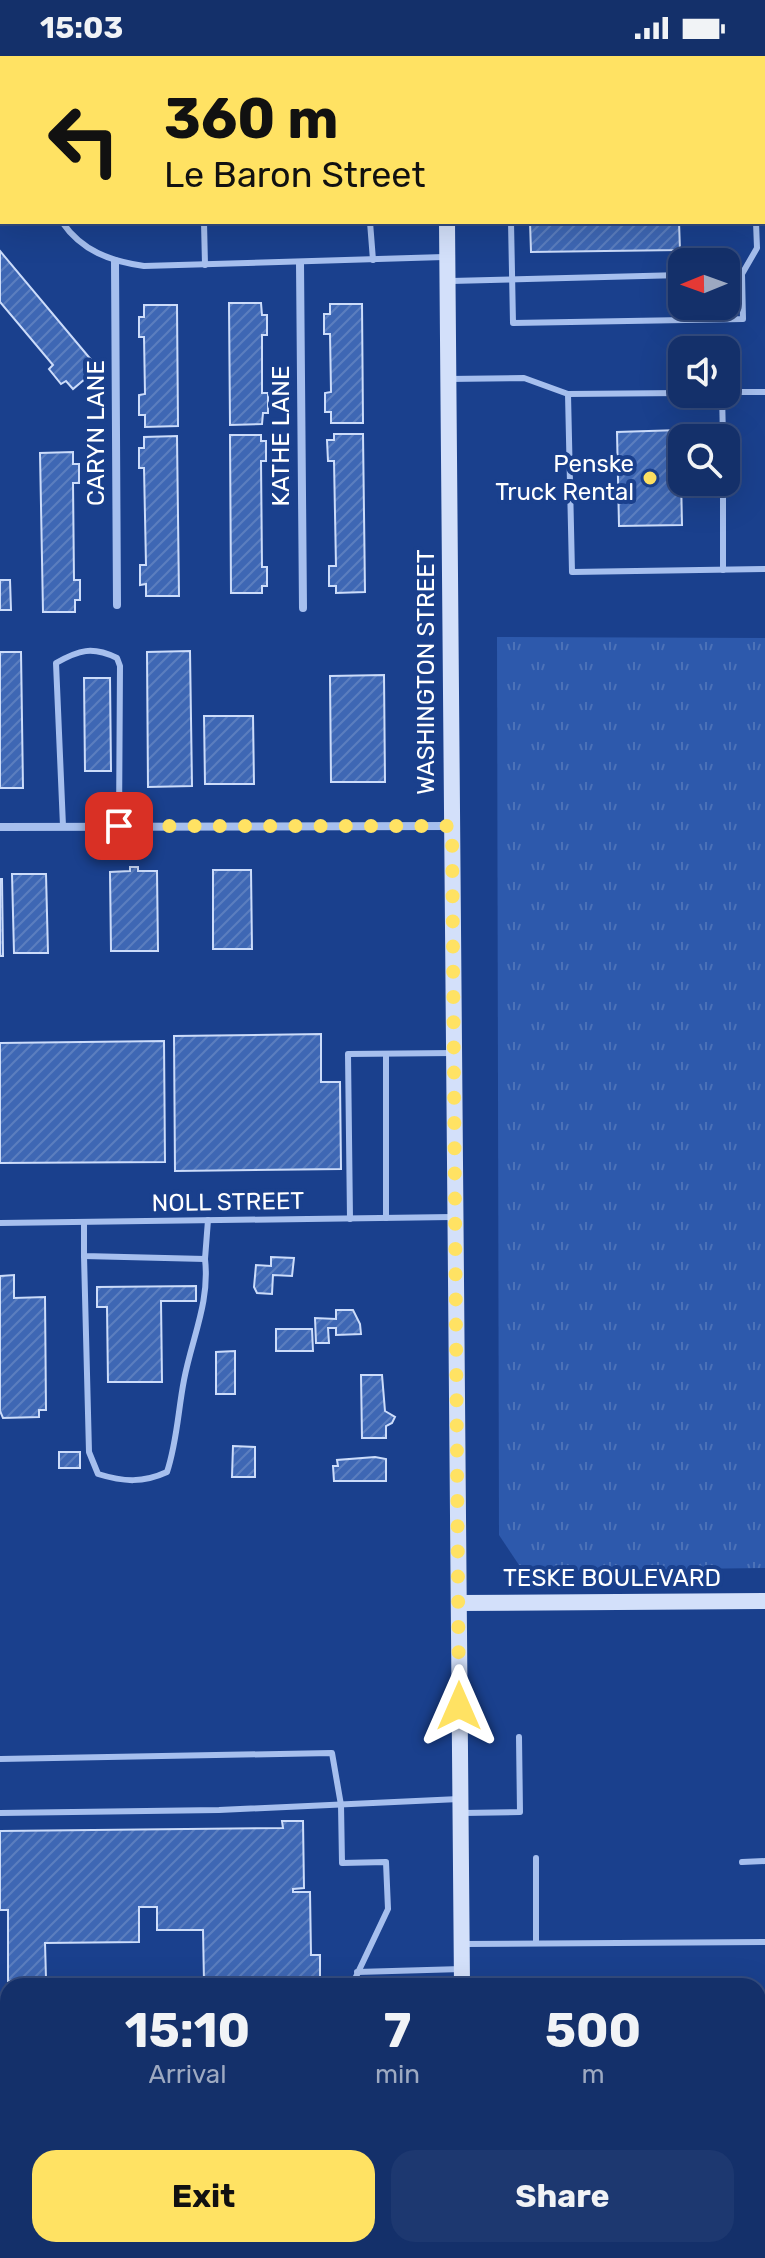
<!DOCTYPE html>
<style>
body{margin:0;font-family:Rubik,sans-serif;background:#1d3870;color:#f1f3f6;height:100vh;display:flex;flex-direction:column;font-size:30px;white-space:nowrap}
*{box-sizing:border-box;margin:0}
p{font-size:26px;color:#9da9c1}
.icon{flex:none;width:44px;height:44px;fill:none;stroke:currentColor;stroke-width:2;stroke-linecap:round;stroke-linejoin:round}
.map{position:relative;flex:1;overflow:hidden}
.sheet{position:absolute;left:0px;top:1922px;width:766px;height:280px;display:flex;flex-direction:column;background:#14306a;border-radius:24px 24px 0 0;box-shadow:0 8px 32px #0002,0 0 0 2px #334b7e}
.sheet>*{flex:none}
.banner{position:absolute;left:0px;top:0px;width:766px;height:168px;box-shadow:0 8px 32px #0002,0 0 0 2px #334b7e;background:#ffe263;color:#111;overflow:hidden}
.needle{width:52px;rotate:269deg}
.fabs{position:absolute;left:668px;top:192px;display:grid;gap:16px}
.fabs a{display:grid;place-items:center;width:72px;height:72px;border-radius:16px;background:#14306a;box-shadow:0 8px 32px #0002,0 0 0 2px #334b7e;font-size:40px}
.pin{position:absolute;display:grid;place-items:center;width:68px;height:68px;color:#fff;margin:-34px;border-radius:16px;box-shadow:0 4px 12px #0006}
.me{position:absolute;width:88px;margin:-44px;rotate:0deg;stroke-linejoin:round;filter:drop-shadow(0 0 6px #0008)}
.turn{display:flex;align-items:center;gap:28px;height:168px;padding:0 32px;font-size:36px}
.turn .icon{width:104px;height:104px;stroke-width:2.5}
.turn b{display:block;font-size:56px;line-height:68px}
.eta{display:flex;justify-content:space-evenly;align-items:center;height:136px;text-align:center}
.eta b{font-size:48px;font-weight:700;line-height:56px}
.action{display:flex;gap:16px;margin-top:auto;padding:16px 32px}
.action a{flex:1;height:92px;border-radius:24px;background:#ffe263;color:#111;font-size:32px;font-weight:700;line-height:92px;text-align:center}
.action a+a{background:#1d3870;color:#f1f3f6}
.status{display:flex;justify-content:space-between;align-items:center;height:56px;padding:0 40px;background:#14306a;direction:ltr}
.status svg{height:22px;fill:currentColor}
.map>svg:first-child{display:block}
.grass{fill:url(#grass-tufts)}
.building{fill:url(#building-hatch);stroke:#ccdcfa;stroke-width:2}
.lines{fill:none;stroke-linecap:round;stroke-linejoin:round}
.lane{stroke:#a6bfee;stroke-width:6}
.street{stroke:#a6bfee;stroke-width:8}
.secondary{stroke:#d3e0fa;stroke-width:16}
.route{stroke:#ffe263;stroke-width:14;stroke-dasharray:0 25.2}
.poi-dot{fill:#ffe263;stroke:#1a408d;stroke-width:3}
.labels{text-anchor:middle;stroke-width:8;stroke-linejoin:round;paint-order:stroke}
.street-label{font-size:24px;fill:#fff;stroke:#1a408d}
.poi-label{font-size:24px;fill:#fff;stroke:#1a408d;text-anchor:end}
</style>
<div class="status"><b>15:03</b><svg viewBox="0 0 49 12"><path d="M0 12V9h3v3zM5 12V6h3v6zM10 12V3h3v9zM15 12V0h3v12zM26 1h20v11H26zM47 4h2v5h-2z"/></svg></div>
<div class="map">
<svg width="765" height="2202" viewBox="0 0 765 2202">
<defs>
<pattern id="grass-tufts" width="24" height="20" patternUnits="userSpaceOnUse" patternTransform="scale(2)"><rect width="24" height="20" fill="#2d59ac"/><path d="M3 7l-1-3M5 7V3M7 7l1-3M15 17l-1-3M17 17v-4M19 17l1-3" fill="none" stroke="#4c72b8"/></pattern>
<pattern id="building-hatch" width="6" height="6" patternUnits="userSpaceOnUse" patternTransform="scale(2)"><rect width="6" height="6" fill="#3e67b4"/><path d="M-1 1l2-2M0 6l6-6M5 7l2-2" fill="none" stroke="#5b7ebf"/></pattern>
</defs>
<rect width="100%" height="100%" fill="#1a408d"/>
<path class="grass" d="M497,581L765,582V1512L523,1515L499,1479Z"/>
<g class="building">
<path d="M530,166H679L680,194L531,196Z"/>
<path d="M0,195L98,312L73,333L66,325L61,328L49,313L53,309L0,246Z"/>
<path d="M229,247H261L262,259H267V279H262V337H268V357H263L262,368L230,369Z"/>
<path d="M330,248H362L363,367H331V356H325V337L331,336L330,278H324V258H330Z"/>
<path d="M144,249H177L178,370L145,371V359H139V339L145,338L144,281H139V261H144Z"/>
<path d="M680,374L682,469L619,470L617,376Z"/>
<path d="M334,378H363L365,536L336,537V530H329V510H336L334,405H328L327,384H334Z"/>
<path d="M230,379H261V385H266V405H261L262,511H267V530H262V537H231Z"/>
<path d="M177,380L179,540H146V528L140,529V509H146L144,412H139V392H144V381Z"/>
<path d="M73,396V408H79V427H73L74,524H80V544H75V556H43L40,397Z"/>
<path d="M0,524H10L11,554H0Z"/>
<path d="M190,595L192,730L148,731L147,596Z"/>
<path d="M0,596H21L23,732H0Z"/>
<path d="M384,619L385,726H331L330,620Z"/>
<path d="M84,622H110L111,715H85Z"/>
<path d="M204,660H253L254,728H205Z"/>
<path d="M130,811H138V815H157L158,895H111L110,816L130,815Z"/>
<path d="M213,814H251L252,893H213Z"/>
<path d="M12,818H46L48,897H14Z"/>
<path d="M0,823H2L3,900H0Z"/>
<path d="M321,978V1026H340L341,1113L175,1115L174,980Z"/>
<path d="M164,985L165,1106L0,1107V987Z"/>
<path d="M271,1201L294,1202L292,1220L273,1219L272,1238L257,1237L254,1231L256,1209L271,1210Z"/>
<path d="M14,1219V1242L45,1241L46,1354H39V1361L3,1362L0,1355V1220Z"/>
<path d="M196,1230V1245H161L162,1326H108L107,1251H97V1231Z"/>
<path d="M336,1254H353L360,1268L361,1278L336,1279V1272H328L329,1287H316L315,1262L336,1263Z"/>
<path d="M276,1273H312L313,1295H276Z"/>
<path d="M235,1295V1338H216V1296Z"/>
<path d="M361,1319H382L385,1355L395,1361L392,1367L386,1370V1382H362Z"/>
<path d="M233,1390L255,1391V1421H232Z"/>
<rect x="59" y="1396" width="21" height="16"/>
<path d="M375,1401L386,1403V1425H334L333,1410H338L337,1404Z"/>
<path d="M282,1765H303L304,1832L293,1833V1836H310L311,1899H320V1930H210V1926H204L203,1874H157V1851H139V1886L45,1887L46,1922L8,1925V1854H0V1775L283,1772Z"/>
<path d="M758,2020H765V2202H718V2194H758Z"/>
<path d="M20,2194H101V2196L20,2197Z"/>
</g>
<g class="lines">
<g class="lane">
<path d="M27,0L28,2"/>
<path d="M323,0V2"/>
<path d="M365,0V2"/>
<path d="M385,1V0"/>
<path d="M393,1V0"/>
<path d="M0,38L2,42"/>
<path d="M62,166C82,195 110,205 144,210L444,201"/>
<path d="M204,166L205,209"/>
<path d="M370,166L373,204"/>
<path d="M511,166L513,267L743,263L742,218H726"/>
<path d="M742,218L757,192L756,166"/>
<path d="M451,225L682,219"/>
<path d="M448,323L524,322L568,338L682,337"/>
<path d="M726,336H765"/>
<path d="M568,338L572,516L765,513"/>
<path d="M722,338L723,382"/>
<path d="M723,426V514"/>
<path d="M63,770L56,607C79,594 92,590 117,602L120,610L119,770"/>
<path d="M386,1162V998"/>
<path d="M350,1163L348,998L454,997"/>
<path d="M84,1166V1200L205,1203L208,1164"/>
<path d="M0,1167L452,1161"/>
<path d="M84,1200L89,1396L98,1418C124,1426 143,1427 167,1416C177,1386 178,1355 184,1324C192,1282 210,1246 205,1203"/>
<path d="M0,1703L332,1697L341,1749L342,1807L386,1806L388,1853L353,1927L348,1930"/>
<path d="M0,1757L219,1754L459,1743"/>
<path d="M463,1757L520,1756L519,1681"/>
<path d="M742,1806L765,1805"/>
<path d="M536,1887V1802"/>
<path d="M465,1888L765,1886"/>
<path d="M357,1916L462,1913"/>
<path d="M0,1946H8"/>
<path d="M0,2071H8"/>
</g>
<g class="street">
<path d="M115,205L117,549"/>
<path d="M300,207L303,552"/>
<path d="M0,771L452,770"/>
</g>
<g class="secondary">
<path d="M446,0V2"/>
<path d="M447,166L462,1930"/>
<path d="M459,1547L765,1545"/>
<path d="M465,2194L466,2202"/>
</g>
</g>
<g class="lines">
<path class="route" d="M119,770H452L459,1650"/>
</g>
<circle class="poi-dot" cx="650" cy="422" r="8"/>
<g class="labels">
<g class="street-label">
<text transform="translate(96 377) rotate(-90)" y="8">CARYN LANE</text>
<text transform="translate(281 380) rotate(-90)" y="8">KATHE LANE</text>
<text transform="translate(426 616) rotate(-90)" y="8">WASHINGTON STREET</text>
<text transform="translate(228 1146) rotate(-1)" y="8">NOLL STREET</text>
<text x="612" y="1530">TESKE BOULEVARD</text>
</g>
<g class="poi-label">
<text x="634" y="416">Penske<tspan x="634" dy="28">Truck Rental</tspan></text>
</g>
</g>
</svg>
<div class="fabs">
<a><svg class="needle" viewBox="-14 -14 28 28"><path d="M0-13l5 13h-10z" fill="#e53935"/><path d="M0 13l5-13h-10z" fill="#9da9c1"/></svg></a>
<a><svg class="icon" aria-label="sound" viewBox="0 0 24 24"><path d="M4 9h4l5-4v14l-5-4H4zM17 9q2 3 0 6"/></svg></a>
<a><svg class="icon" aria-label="search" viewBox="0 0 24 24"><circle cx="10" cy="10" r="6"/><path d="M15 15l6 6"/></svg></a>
</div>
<div class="pin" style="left:119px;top:770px;background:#d93025"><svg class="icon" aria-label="arrive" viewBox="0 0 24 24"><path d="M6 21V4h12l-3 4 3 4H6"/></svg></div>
<svg class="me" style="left:459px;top:1650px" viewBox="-20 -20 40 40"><path d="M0-17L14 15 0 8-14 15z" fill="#ffe263" stroke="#fff" stroke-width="4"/></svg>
<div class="banner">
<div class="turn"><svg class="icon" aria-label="left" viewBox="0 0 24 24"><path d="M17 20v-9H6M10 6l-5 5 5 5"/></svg><div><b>360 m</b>Le Baron Street</div></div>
</div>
<section class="sheet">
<div class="eta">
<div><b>15:10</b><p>Arrival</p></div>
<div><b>7</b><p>min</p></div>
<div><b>500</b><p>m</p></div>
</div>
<div class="action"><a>Exit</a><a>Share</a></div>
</section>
</div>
